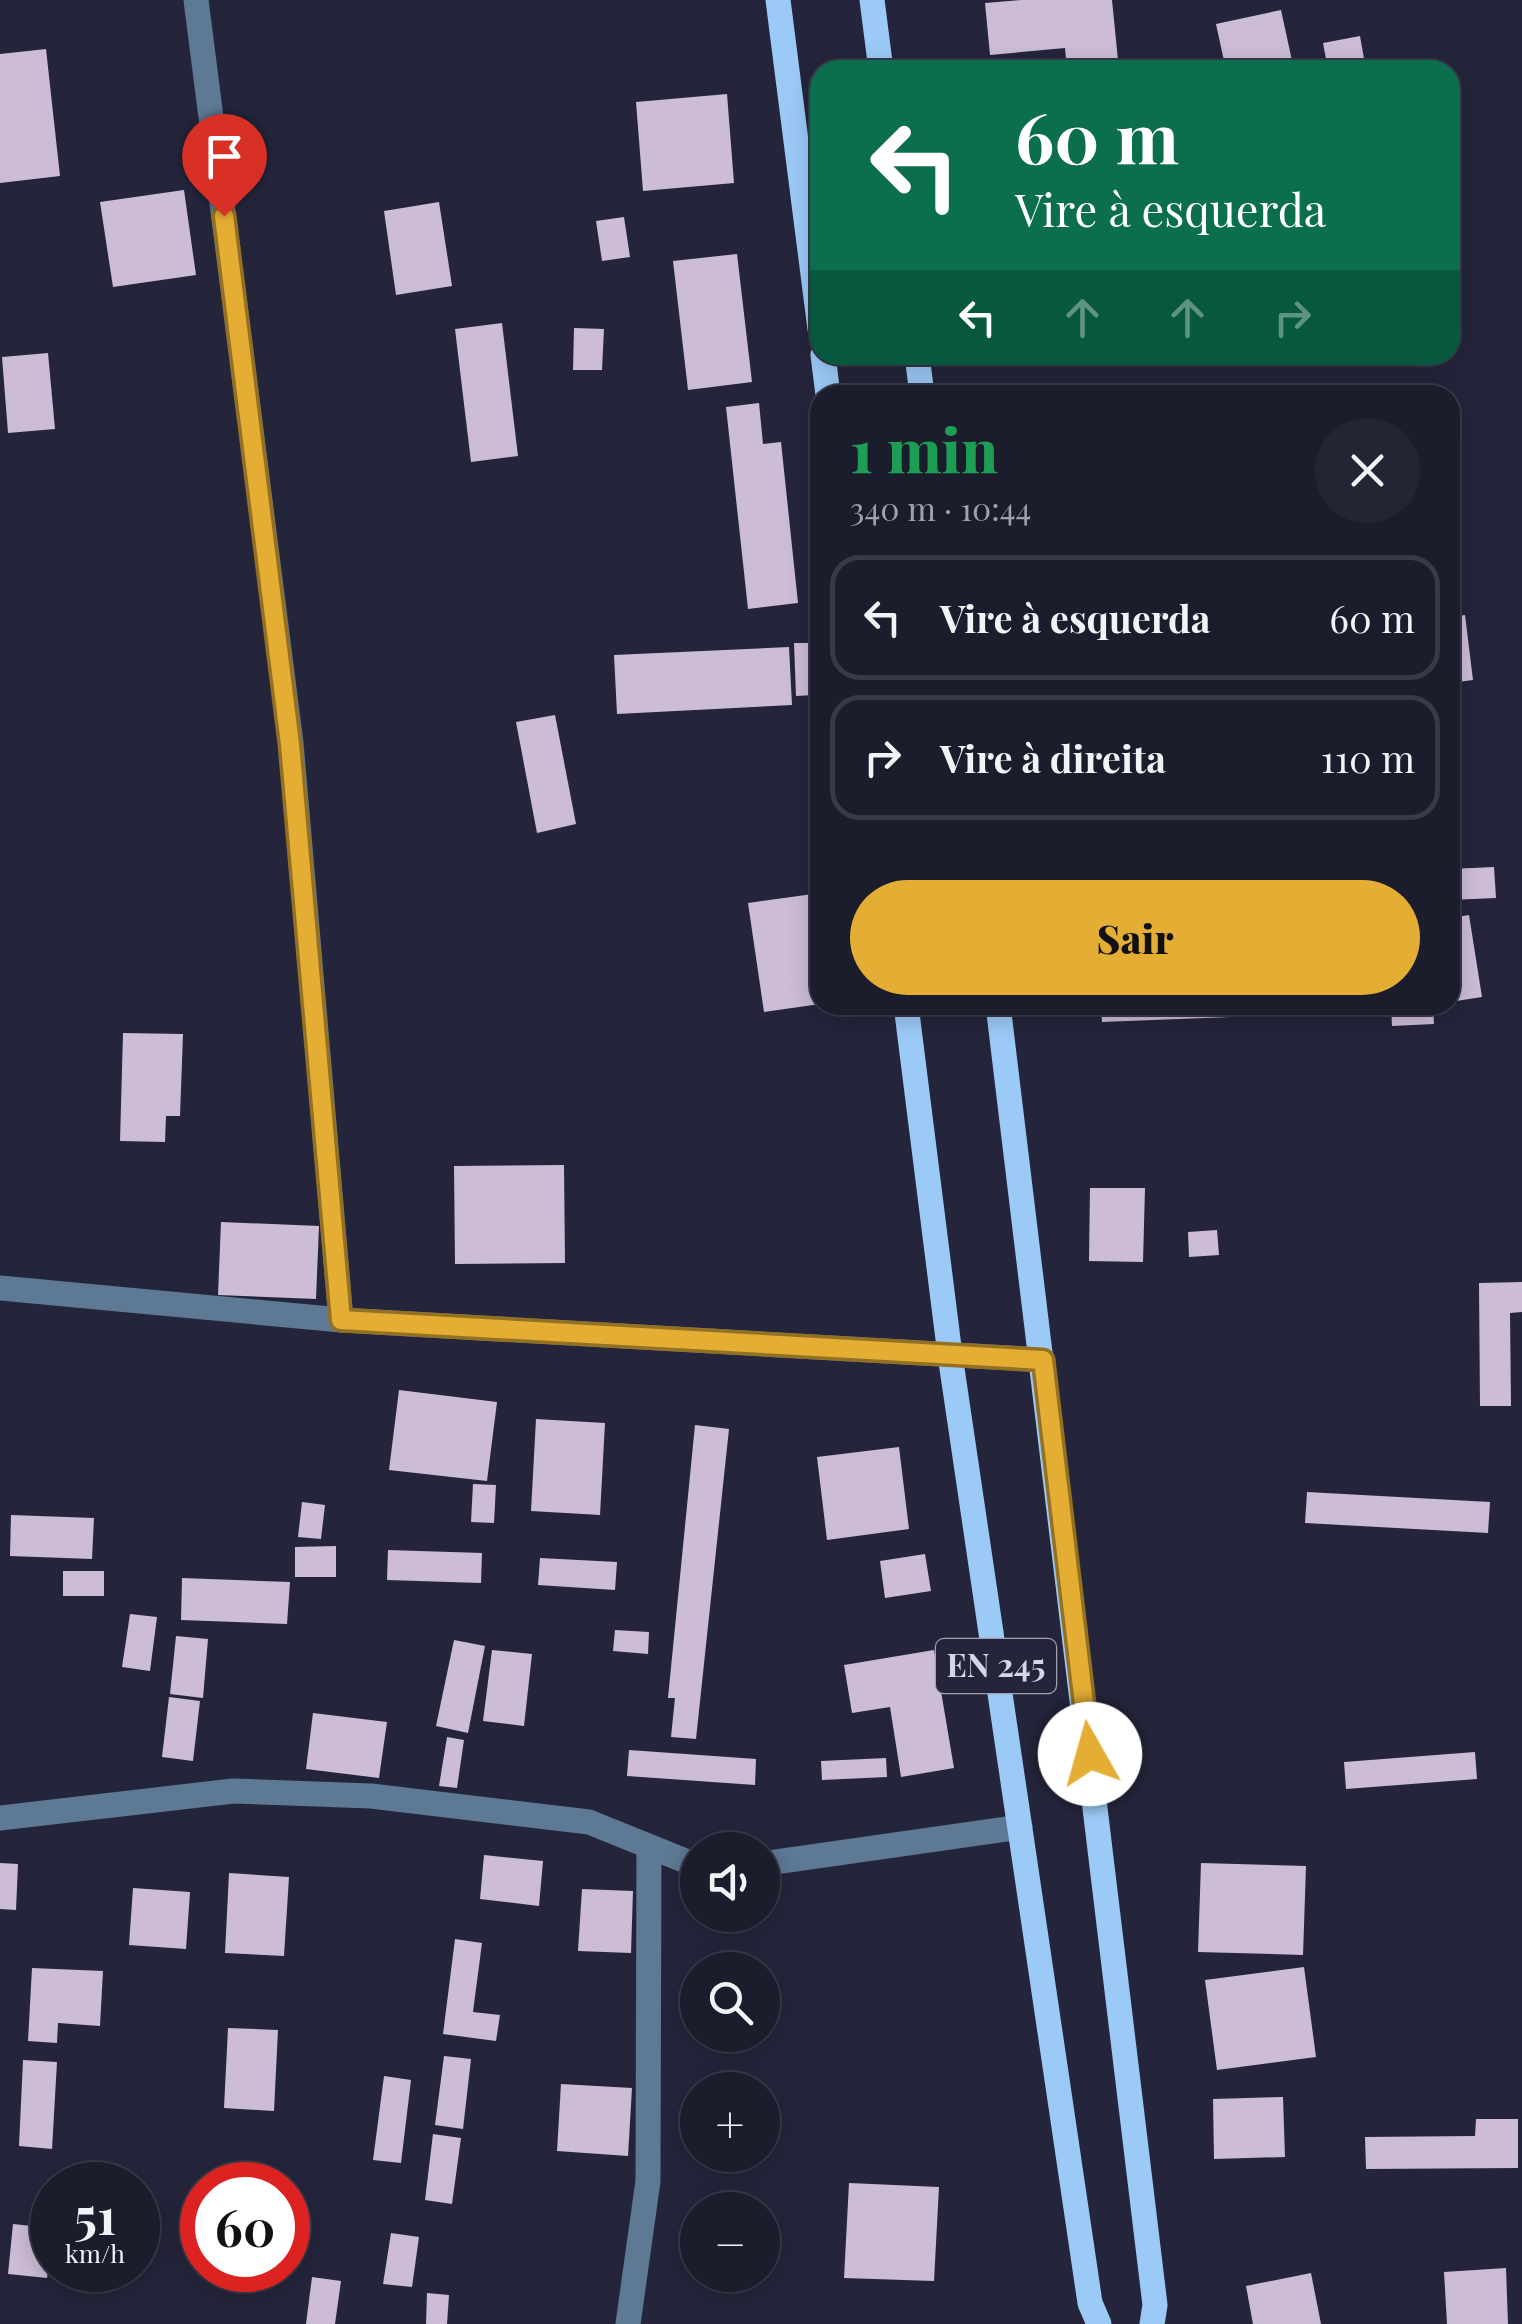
<!DOCTYPE html>
<html lang="pt">
<meta charset="utf-8">
<style>
body{margin:0;font-family:"Playfair Display",serif;background:#242534;color:#f1f3f6;height:100vh;display:flex;flex-direction:column;font-size:38px;white-space:nowrap}
*{box-sizing:border-box;margin:0}
p{font-size:32px;color:#a0a1a9}
.icon{flex:none;width:55px;height:55px;fill:none;stroke:currentColor;stroke-width:2;stroke-linecap:round;stroke-linejoin:round}
.map{position:relative;flex:1;overflow:hidden}
.side{position:absolute;left:810px;top:385px;width:650px;height:630px;display:flex;flex-direction:column;background:#1b1c2c;border-radius:30px;box-shadow:0 5px 25px #0003,0 0 0 2px #393a48}
.side>*{flex:none}
.banner{position:absolute;left:810px;top:60px;width:650px;height:305px;border-radius:30px;box-shadow:0 5px 25px #0003,0 0 0 2px #393a48;background:#0b6e4f;color:#fff;overflow:hidden}
.tools{position:absolute;left:680px;top:1832px;display:grid;gap:20px}
.tools a{display:grid;place-items:center;width:100px;height:100px;border-radius:50%;background:#1b1c2c;box-shadow:0 5px 25px #0003,0 0 0 2px #393a48;font-size:50px}
.speed{position:absolute;left:30px;top:2162px;display:flex;gap:20px;font-size:50px;font-weight:700;text-align:center}
.speed>*{display:grid;place-content:center;width:130px;height:130px;border-radius:50%;background:#1b1c2c;box-shadow:0 5px 25px #0003,0 0 0 2px #393a48;line-height:1}
.speed small{font-size:25px;font-weight:400}
.speed .limit{border:15px solid #d22;background:#fff;color:#111}
.pin{position:absolute;display:grid;place-items:center;width:85px;height:85px;color:#fff;margin:-102px -42px;border-radius:50% 50% 50% 0;rotate:-45deg;box-shadow:0 0 10px #0007}
.pin .icon{rotate:45deg}
.me{position:absolute;width:110px;margin:-55px;rotate:353deg;stroke-linejoin:round;filter:drop-shadow(0 0 8px #0008)}
.turn{display:flex;align-items:center;gap:35px;height:210px;padding:0 40px;font-size:45px}
.turn .icon{width:130px;height:130px;stroke-width:2.5}
.turn b{display:block;font-size:70px;line-height:85px}
.lanes{display:flex;align-items:center;height:95px;padding:0 40px;background:#0003;justify-content:center;gap:50px;direction:ltr}
.lanes .off{opacity:.35}
.round{display:grid;place-items:center;flex:none;width:105px;height:105px;border-radius:52px;background:#242534}
.headline{display:flex;align-items:center;justify-content:space-between;height:170px;padding:0 40px}
h1{font-size:60px;font-weight:800;line-height:75px;color:#1e9e55}
.cta{display:flex;gap:20px;margin-top:auto;padding:20px 40px}
.cta a{flex:1;height:115px;border-radius:60px;background:#e4ae35;color:#111;font-size:40px;font-weight:800;line-height:115px;text-align:center}
ul{padding:0;list-style:none}
li{display:flex;align-items:center;gap:30px;height:125px;margin:0 20px 15px;padding:0 20px;border:5px solid #393a48;border-radius:30px}
li div{flex:1}
li b{display:block;font-size:38px}
li em{font-style:normal}
.map>svg:first-child{display:block}
.building{fill:#cdbcd6}
.lines{fill:none;stroke-linecap:round;stroke-linejoin:round}
.minor{stroke:#5d7994;stroke-width:25}
.major{stroke:#9ccaf7;stroke-width:25}
.route-casing{stroke:#947122;stroke-width:25}
.route{stroke:#e4ae35;stroke-width:18}
.labels{text-anchor:middle;stroke-width:10;stroke-linejoin:round;paint-order:stroke}
.shield{fill:#24253b;stroke:#a0a2b2;stroke-width:2.5}
.shield-label{font-size:32px;font-weight:bold;fill:#d5d7e5}
</style>
<div class="map">
<svg width="1522" height="2324" viewBox="0 0 1522 2324">
<rect width="100%" height="100%" fill="#24253b"/>
<g class="building">
<path d="M1021,0H1112L1119,70H1067L1065,48L990,55L985,3Z"/>
<path d="M1281,10L1294,70H1226L1216,24Z"/>
<path d="M1360,36L1366,70H1328L1323,43Z"/>
<path d="M46,49L60,176L0,183V54Z"/>
<path d="M727,94L734,183L643,191L636,102Z"/>
<path d="M184,190L196,275L113,287L100,202Z"/>
<path d="M439,202L452,286L396,295L384,211Z"/>
<path d="M624,217L630,257L602,261L596,221Z"/>
<path d="M737,254L752,382L688,390L673,261Z"/>
<path d="M502,323L518,456L471,462L455,329Z"/>
<path d="M574,328L604,329L602,370H573Z"/>
<path d="M48,353L55,429L8,433L2,357Z"/>
<path d="M759,403L763,444L781,442L798,603L748,609L726,407Z"/>
<path d="M1465,615L1473,680L1450,683V617Z"/>
<path d="M794,643H812L814,695L796,696Z"/>
<path d="M789,647L792,705L617,714L614,655Z"/>
<path d="M555,715L576,824L537,833L516,722Z"/>
<path d="M1494,867L1496,898L1450,900V869Z"/>
<path d="M820,893V1004L764,1012L748,903Z"/>
<path d="M1469,915L1482,997L1450,1002V918Z"/>
<path d="M1101,1005H1230L1231,1017L1102,1022Z"/>
<path d="M1391,1005H1433L1434,1024L1392,1026Z"/>
<path d="M123,1033L183,1034L180,1116H166L165,1142L120,1141Z"/>
<path d="M564,1165L565,1263L455,1264L454,1166Z"/>
<path d="M1090,1188H1145L1143,1262L1089,1261Z"/>
<path d="M221,1222L319,1226L316,1299L218,1295Z"/>
<path d="M1217,1230L1219,1255L1189,1257L1188,1232Z"/>
<path d="M1522,1282V1312L1510,1313L1511,1406H1480L1479,1283Z"/>
<path d="M399,1390L497,1402L487,1481L389,1470Z"/>
<path d="M536,1419L605,1423L600,1515L531,1511Z"/>
<path d="M695,1425L729,1429L696,1739L671,1737L675,1698H668Z"/>
<path d="M899,1447L909,1529L827,1540L817,1457Z"/>
<path d="M473,1484L496,1485L494,1523L471,1522Z"/>
<path d="M1307,1492L1490,1502L1488,1533L1305,1523Z"/>
<path d="M302,1502L325,1505L321,1539L298,1537Z"/>
<path d="M11,1515L94,1518L92,1559L10,1556Z"/>
<path d="M336,1546V1577H295V1547Z"/>
<path d="M388,1550L482,1553L481,1583L387,1580Z"/>
<path d="M925,1554L931,1591L885,1598L880,1561Z"/>
<path d="M540,1558L617,1562L615,1590L538,1585Z"/>
<rect x="63" y="1571" width="41" height="25"/>
<path d="M182,1578L290,1582L287,1624L181,1620Z"/>
<path d="M130,1614L157,1617L150,1671L122,1667Z"/>
<path d="M615,1630L649,1632L648,1654L613,1651Z"/>
<path d="M176,1636L208,1639L203,1698L170,1694Z"/>
<path d="M454,1640L485,1646L468,1733L436,1726Z"/>
<path d="M492,1650L532,1654L524,1726L483,1721Z"/>
<path d="M934,1650L954,1768L901,1777L890,1707L852,1713L844,1665Z"/>
<path d="M169,1697L200,1701L193,1761L162,1757Z"/>
<path d="M313,1713L387,1722L379,1778L306,1769Z"/>
<path d="M447,1737L464,1740L457,1788L439,1786Z"/>
<path d="M629,1750L756,1759L755,1785L627,1776Z"/>
<path d="M1475,1752L1477,1779L1346,1789L1344,1762Z"/>
<path d="M886,1758L887,1777L822,1780L821,1761Z"/>
<path d="M484,1855L543,1861L539,1906L480,1899Z"/>
<path d="M0,1863L18,1864L16,1910L0,1909Z"/>
<path d="M1201,1863L1306,1866L1303,1955L1198,1952Z"/>
<path d="M229,1873L289,1877L284,1956L225,1953Z"/>
<path d="M133,1888L190,1892L186,1949L129,1945Z"/>
<path d="M582,1889L633,1891L631,1953L578,1951Z"/>
<path d="M455,1939L482,1943L473,2012L500,2015L496,2041L443,2034Z"/>
<path d="M1304,1967L1316,2057L1217,2070L1205,1980Z"/>
<path d="M32,1968L103,1971L100,2026L58,2023L57,2043L28,2041Z"/>
<path d="M228,2028L278,2030L274,2111L224,2108Z"/>
<path d="M444,2056L471,2059L463,2129L435,2125Z"/>
<path d="M23,2060L57,2062L52,2149L19,2146Z"/>
<path d="M384,2076L411,2080L401,2163L373,2160Z"/>
<path d="M561,2084L632,2088L628,2156L557,2151Z"/>
<path d="M1283,2097L1285,2157L1214,2159L1213,2099Z"/>
<path d="M1476,2119H1518V2168L1366,2169L1365,2137L1475,2136Z"/>
<path d="M433,2134L461,2138L452,2204L425,2200Z"/>
<path d="M247,2177L273,2182V2185H245Z"/>
<path d="M849,2183L939,2187L934,2281L844,2278Z"/>
<path d="M13,2224L52,2228L47,2278L8,2274Z"/>
<path d="M391,2233L419,2237L412,2287L383,2284Z"/>
<path d="M1506,2268L1508,2324H1447L1444,2272Z"/>
<path d="M1311,2273L1321,2324H1253L1246,2286Z"/>
<path d="M312,2277L341,2281L335,2324H306Z"/>
<path d="M427,2293L449,2295L447,2324H426Z"/>
</g>
<g class="lines">
<g class="minor">
<path d="M196,0L291,743L341,1320"/>
<path d="M0,1288L341,1320L1043,1360"/>
<path d="M0,1818L233,1791L371,1796L589,1822L698,1866"/>
<path d="M762,1864L1020,1827"/>
<path d="M628,2324L648,2181L649,1847"/>
</g>
<g class="major">
<path d="M778,0L820,329"/>
<path d="M872,0L881,70"/>
<path d="M823,355L828,395"/>
<path d="M917,355L922,395"/>
<path d="M906,1005L950,1355L1090,2303L1099,2324"/>
<path d="M998,1005L1155,2305L1152,2324"/>
</g>
</g>
<g class="lines">
<g class="route-casing">
<path id="route" d="M224,216L290,744L341,1320L1043,1360L1090,1754"/>
</g>
<use href="#route" class="route"/>
</g>
<g class="labels">
<rect class="shield" x="936" y="1639" width="120" height="54" rx="8"/>
<g class="shield-label">
<text x="996" y="1677">EN 245</text>
</g>
</g>
</svg>
<div class="tools">
<a><svg class="icon" aria-label="sound" viewBox="0 0 24 24"><path d="M4 9h4l5-4v14l-5-4H4zM17 9q2 3 0 6"/></svg></a>
<a><svg class="icon" aria-label="search" viewBox="0 0 24 24"><circle cx="10" cy="10" r="6"/><path d="M15 15l6 6"/></svg></a>
<a>+</a>
<a>−</a>
</div>
<div class="speed"><div>51<small>km/h</small></div><div class="limit">60</div></div>
<div class="pin" style="left:224px;top:216px;background:#d93025"><svg class="icon" aria-label="arrive" viewBox="0 0 24 24"><path d="M6 21V4h12l-3 4 3 4H6"/></svg></div>
<svg class="me" style="left:1090px;top:1754px" viewBox="-20 -20 40 40"><circle r="19" fill="#fff"/><path d="M0-13L10 11 0 6-10 11z" fill="#e4ae35"/></svg>
<div class="banner">
<div class="turn"><svg class="icon" aria-label="left" viewBox="0 0 24 24"><path d="M17 20v-9H6M10 6l-5 5 5 5"/></svg><div><b>60 m</b>Vire à esquerda</div></div>
<div class="lanes"><svg class="icon" aria-label="left" viewBox="0 0 24 24"><path d="M17 20v-9H6M10 6l-5 5 5 5"/></svg><svg class="icon off" aria-label="ahead" viewBox="0 0 24 24"><path d="M12 20V5M6 11l6-6 6 6"/></svg><svg class="icon off" aria-label="ahead" viewBox="0 0 24 24"><path d="M12 20V5M6 11l6-6 6 6"/></svg><svg class="icon off" aria-label="right" viewBox="0 0 24 24"><path d="M7 20v-9h11M14 6l5 5-5 5"/></svg></div>
</div>
<section class="side">
<div class="headline"><div><h1>1 min</h1><p>340 m · 10:44</p></div><a class="round"><svg class="icon" aria-label="close" viewBox="0 0 24 24"><path d="M6 6l12 12M18 6L6 18"/></svg></a></div>
<ul>
<li><svg class="icon" aria-label="left" viewBox="0 0 24 24"><path d="M17 20v-9H6M10 6l-5 5 5 5"/></svg><div><b>Vire à esquerda</b></div><em>60 m</em></li>
<li><svg class="icon" aria-label="right" viewBox="0 0 24 24"><path d="M7 20v-9h11M14 6l5 5-5 5"/></svg><div><b>Vire à direita</b></div><em>110 m</em></li>
</ul>
<div class="cta"><a>Sair</a></div>
</section>
</div>
